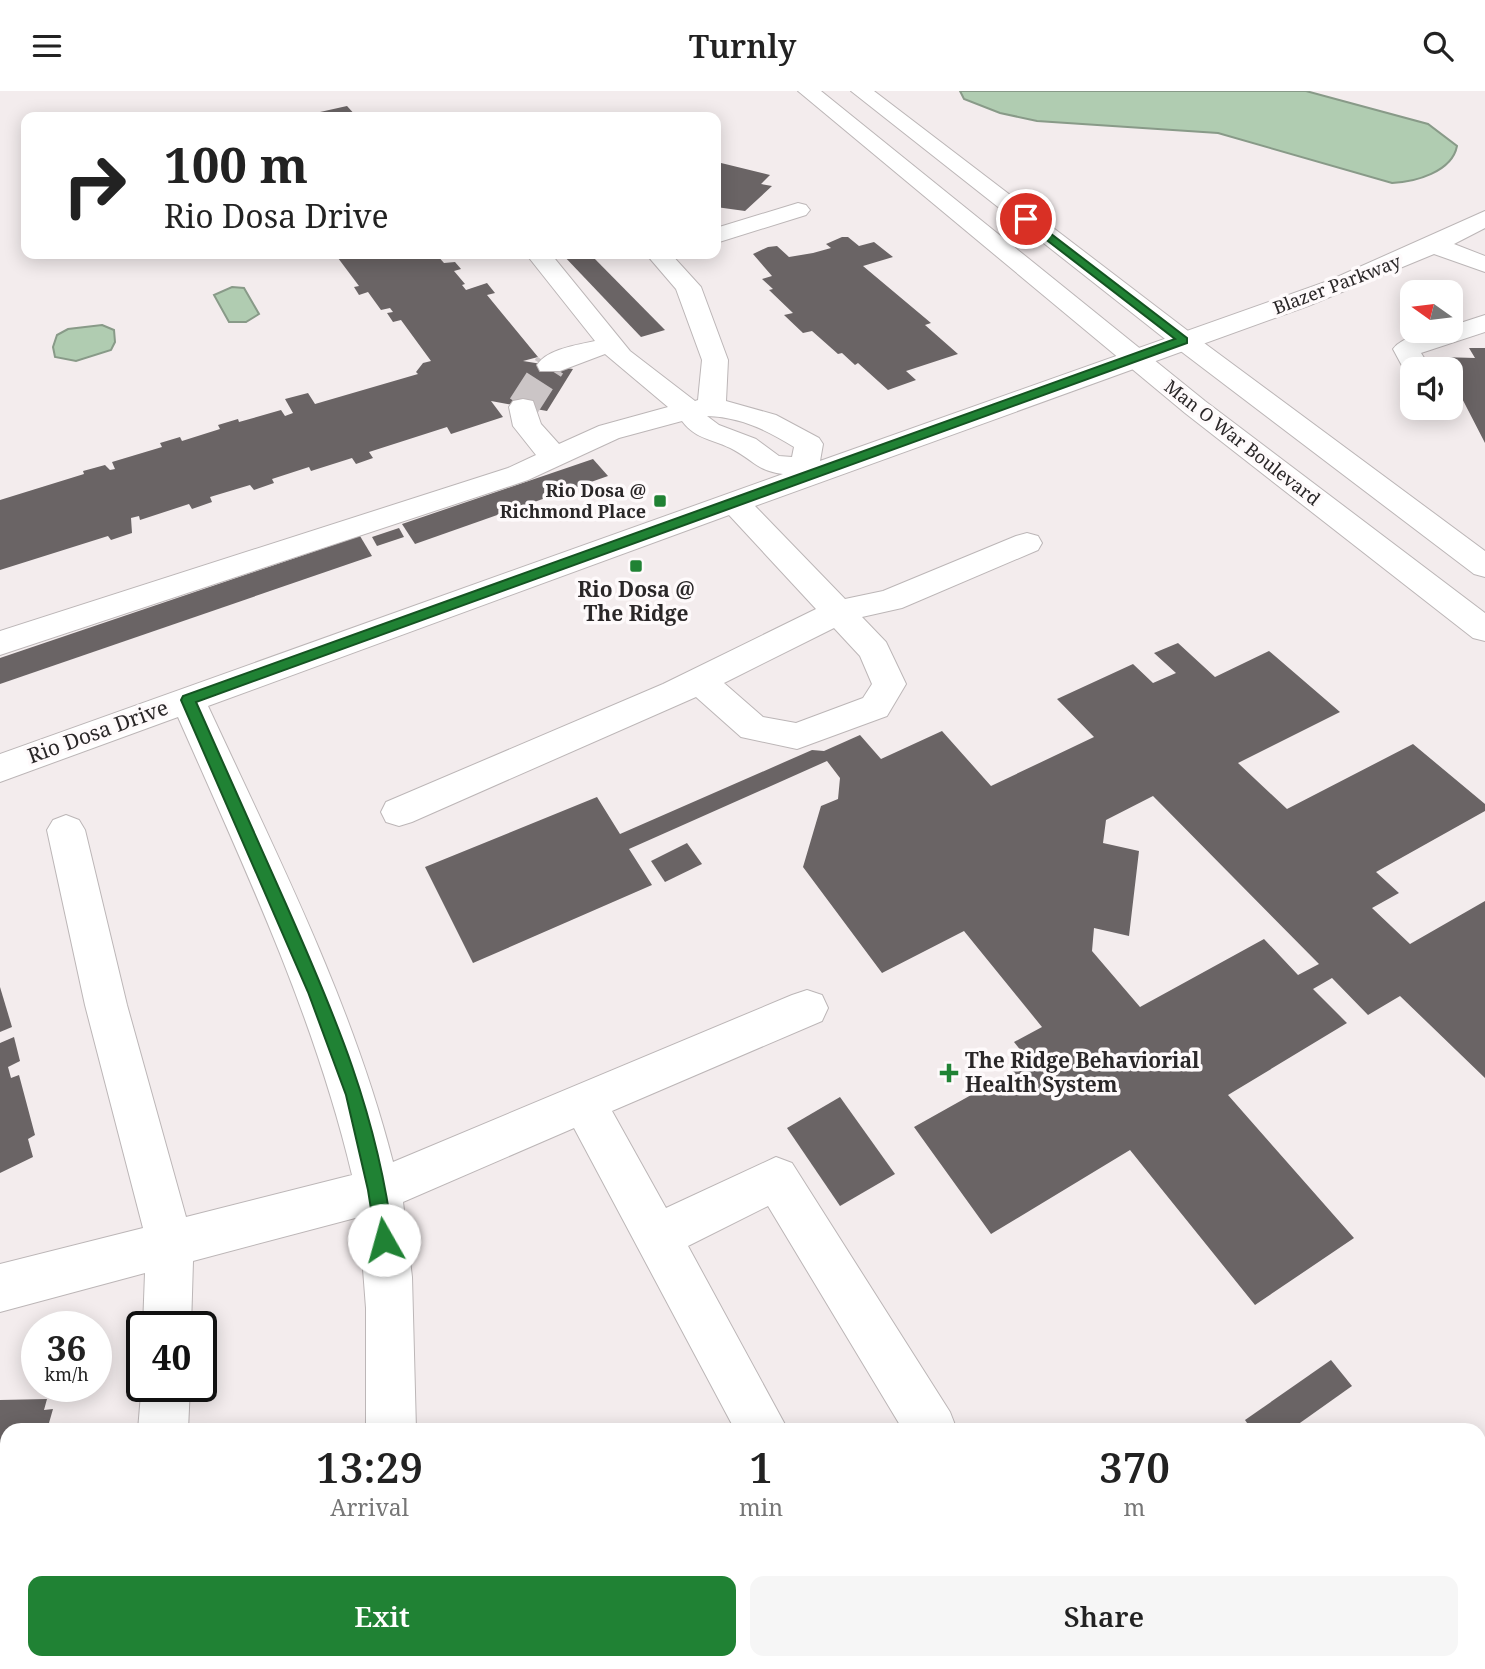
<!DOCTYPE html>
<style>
body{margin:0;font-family:"Noto Serif",serif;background:#f6f6f6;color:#222;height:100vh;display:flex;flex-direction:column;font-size:26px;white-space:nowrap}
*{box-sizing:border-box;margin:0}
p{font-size:23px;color:#767676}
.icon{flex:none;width:38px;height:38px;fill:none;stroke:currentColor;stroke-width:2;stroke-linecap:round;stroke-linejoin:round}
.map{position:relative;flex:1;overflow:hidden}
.panel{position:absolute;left:0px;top:1332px;width:1486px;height:247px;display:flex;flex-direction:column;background:#fff;border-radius:21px 21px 0 0;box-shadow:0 4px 18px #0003}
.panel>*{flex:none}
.guide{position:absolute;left:21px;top:21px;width:700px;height:147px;border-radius:14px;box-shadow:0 4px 18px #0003;background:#fff;color:#222;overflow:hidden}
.needle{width:46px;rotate:284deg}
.fabs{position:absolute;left:1400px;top:189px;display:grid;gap:14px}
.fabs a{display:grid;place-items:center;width:63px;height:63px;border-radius:14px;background:#fff;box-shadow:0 4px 18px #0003;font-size:35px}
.speed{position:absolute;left:21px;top:1220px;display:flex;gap:14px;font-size:35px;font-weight:700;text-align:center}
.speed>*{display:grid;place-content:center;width:91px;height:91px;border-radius:50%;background:#fff;box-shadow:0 4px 18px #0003;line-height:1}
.speed small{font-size:18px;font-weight:400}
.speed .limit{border:4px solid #111;border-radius:10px;background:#fff;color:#111}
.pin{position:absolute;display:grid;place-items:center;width:60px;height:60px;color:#fff;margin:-30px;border:4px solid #fff;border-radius:50%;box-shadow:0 2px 7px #0007}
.me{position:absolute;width:77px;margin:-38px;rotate:353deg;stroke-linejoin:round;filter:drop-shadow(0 0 5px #0008)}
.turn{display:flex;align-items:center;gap:24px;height:147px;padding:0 28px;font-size:32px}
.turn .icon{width:91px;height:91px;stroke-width:2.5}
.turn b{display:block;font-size:49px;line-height:60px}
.eta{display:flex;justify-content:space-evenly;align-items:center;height:119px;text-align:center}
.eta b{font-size:42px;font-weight:600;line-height:49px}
.action{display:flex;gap:14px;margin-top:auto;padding:14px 28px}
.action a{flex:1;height:80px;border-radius:14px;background:#208234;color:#fff;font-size:28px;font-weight:600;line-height:80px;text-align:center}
.action a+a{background:#f6f6f6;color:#222}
header{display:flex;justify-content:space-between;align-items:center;height:91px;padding:0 28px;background:#fff;font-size:32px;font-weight:600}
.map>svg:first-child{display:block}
.water{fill:#b0ccb1;stroke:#889a88;stroke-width:2}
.building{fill:#6a6465;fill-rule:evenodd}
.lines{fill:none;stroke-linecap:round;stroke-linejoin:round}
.minor-tunnel{stroke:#cbc5c6;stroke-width:31;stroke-dasharray:31 15;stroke-linecap:butt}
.minor-casing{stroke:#bcb6b7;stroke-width:2}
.major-casing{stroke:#bcb6b7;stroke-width:2}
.minor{fill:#fff;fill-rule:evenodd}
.major{fill:#fff;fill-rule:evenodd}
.route{fill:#208234;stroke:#155422;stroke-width:2}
.poi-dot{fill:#208234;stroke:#fefafb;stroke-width:2.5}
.labels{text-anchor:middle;stroke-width:7;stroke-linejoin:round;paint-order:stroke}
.far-street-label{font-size:18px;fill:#2a2728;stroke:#fefafb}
.far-poi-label{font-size:18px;font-weight:bold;fill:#2a2728;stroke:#fefafb;text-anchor:end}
.poi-label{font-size:21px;font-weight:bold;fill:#2a2728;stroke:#fefafb}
.street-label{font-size:21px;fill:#2a2728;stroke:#fefafb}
</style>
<header><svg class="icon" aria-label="menu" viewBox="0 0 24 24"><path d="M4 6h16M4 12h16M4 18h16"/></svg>Turnly<svg class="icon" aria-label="search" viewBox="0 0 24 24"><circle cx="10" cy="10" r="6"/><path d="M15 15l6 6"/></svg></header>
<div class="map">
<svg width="1485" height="1578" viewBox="0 0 1485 1578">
<rect width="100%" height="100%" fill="#f3eced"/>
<g class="water">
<path d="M960,0H1306L1428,33L1457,55C1452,81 1415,91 1392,92L1218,42L1037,30L1000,22L964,8Z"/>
<path d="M232,196L244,197L259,223L246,231H229L214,204Z"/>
<path d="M102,234L114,239L115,251L111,259L76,270L55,266L53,256L57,244L68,238Z"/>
</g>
<g class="building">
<path d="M347,15L357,26H314L311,23Z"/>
<path d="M717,71L770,84L761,93L772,95L745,120L716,116Z"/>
<path d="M842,146H848L859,155L874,151L893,166L863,175L931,232L925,234L958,263L906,280L916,289L888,299L858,272L855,274L842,262L838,263L812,240L803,242L784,224L793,222L769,199L773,198L762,188L772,185L753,163L768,156L777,155L789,166L813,162L831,157L826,153Z"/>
<path d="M335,163H436L444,172L455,171L461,178L454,180L465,193L462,194L466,199L487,192L495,202L487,204L538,266L523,270L573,278L547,320L491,310L503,326L451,343L447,336L369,361L373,367L356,373L352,367L311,380L309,376L272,388L274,392L254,399L250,394L210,406L212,411L192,418L189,413L140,429L139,425L131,427L132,442L111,449L108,445L0,479V409L84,383L83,380L105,374L110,379L115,378L112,371L162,356L160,352L180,346L182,350L220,338L218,334L238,328L239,331L281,319L285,325L293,322L285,308L308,302L315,313L418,283L416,281L423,272L431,270L401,229L393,231L387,222L393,221L390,217L381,219L368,201L359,204L354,196L359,195Z"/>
<path d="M562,163H590L665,239L641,246Z"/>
<path d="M1469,257H1485V352L1451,286V278H1446L1440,266L1475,267Z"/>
<path d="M593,368L608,385L415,453L402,433Z"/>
<path d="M399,437L404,446L377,455L372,446Z"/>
<path d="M360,445L372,465L0,593V567Z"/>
<path d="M1178,552L1215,586L1269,560L1340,621L1238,672L1287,718L1413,653L1485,713V720L1376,781L1399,802L1372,817L1410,853L1485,810V987L1400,905L1368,924L1332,887L1313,898L1347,932L1228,1004L1354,1147L1255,1214L1130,1059L991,1143L914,1036L1030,971L1014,951L1042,936L964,840L882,882L803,776L821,715L838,708L840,687L827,670L629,758L652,794L473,872L425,776L597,706L620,743L812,659L824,660L860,644L881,668L942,640L991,695L1094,646L1057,608L1133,573L1153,592L1176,582L1154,562ZM1153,705L1319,873L1298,884L1264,848L1140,916L1092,860L1094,837L1129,845L1139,760L1103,752L1106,729Z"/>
<path d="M687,752L702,773L665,791L651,770Z"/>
<path d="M0,896L12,936L0,941Z"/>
<path d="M14,946L20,970L8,976L11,987L19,984L35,1044L28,1048L33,1066L0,1082V952Z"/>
<path d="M840,1006L895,1083L840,1115L787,1037Z"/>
<path d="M1331,1269L1352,1295L1290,1339H1252L1245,1329Z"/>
<path d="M47,1308L44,1319L53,1318L47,1339H7V1495L0,1496V1309Z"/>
</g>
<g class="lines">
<path class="minor-tunnel" d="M523,316L550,274"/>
<g class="minor-casing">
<g id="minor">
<path d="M798,112L806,114L810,119L806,124L716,152V137Z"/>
<path d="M1485,120V137L1454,153L1485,165V181L1434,163L1308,215L755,415L845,508L883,500L1016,445L1027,442L1038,445L1042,452L1038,459L902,517L862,526L886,551L906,593L887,625L797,658L741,646L696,606L412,731L399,735L386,731L381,721L386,711L663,593L816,518L729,424L208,615C277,764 352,911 393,1071L792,904L807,899L822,904L828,917L822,930L612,1020L666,1117L776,1066L792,1072L950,1321L957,1339H903L768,1115L688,1155L788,1339H735L574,1037L403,1111L412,1186L416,1339H366V1217L359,1126L193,1170L191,1236H143L145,1182L0,1221V1173L143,1137L85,914L47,739L53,729L66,724L79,729L85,739L127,914L186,1126L352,1084C314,924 244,776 178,626L0,691V663L783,383C758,380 754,370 734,359C714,348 696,349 682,330L619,347L528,389L0,564V540L508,377L536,364L513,335L509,316L513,310L523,308L533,310L541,333L559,353L599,335L668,316L605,263L560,280H540L537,274C547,258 577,254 595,250L526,163H551L630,260L695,310L698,309L702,269L676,198L646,163H671L701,196L728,269L726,310L776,324L819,347L823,353L820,370L1328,190ZM707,325C740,326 767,339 794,356L792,366L779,365L756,348L719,334ZM834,537L860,565L872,593L863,607L796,632L763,626L724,592Z"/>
<path d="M1485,224V241L1421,262L1431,278H1412V285L1407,284L1393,258C1403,244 1434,240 1451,240V235Z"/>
<path d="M142,1291V1295H190L188,1339H138Z"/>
<path d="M81,1572H137L135,1578H79Z"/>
<path d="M342,1572H398L397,1578H341Z"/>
<path d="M862,1572H918L921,1578H864Z"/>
<path d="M1049,1572H1106L1109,1578H1051Z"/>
</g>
</g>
<g class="major-casing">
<g id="major">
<path d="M798,0H821L1205,310L1485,522V550L1473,547L1185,322Z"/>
<path d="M851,0H874L1192,243L1485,460V486L1474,483L1174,255Z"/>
</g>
</g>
<use href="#minor" class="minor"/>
<use href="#major" class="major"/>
</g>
<path class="route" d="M1022,126H1029L1187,247V252L196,611C226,678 255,744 285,811C335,924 378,1024 393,1149L390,1156L384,1158L377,1156L368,1099L346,1004L308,901L181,609L183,605L1175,248L1022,130Z"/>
<g class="poi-dot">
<rect x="653" y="403" width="14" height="14" rx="3.5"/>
<rect x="629" y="468" width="14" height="14" rx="3.5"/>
<path d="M945.5 971.5h7v7h7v7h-7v7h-7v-7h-7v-7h7z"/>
</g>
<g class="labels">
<g class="far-street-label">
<text transform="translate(1337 194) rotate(-21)" y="6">Blazer Parkway</text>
<text transform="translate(1242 352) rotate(38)" y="6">Man O War Boulevard</text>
</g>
<g class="far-poi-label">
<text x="646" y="406">Rio Dosa @<tspan x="646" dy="21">Richmond Place</tspan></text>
</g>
<g class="poi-label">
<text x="636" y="506">Rio Dosa @<tspan x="636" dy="24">The Ridge</tspan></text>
<text x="965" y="977" text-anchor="start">The Ridge Behaviorial<tspan x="965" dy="24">Health System</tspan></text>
</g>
<g class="street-label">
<text transform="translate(98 641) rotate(-20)" y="7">Rio Dosa Drive</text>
</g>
</g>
</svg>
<div class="fabs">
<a><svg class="needle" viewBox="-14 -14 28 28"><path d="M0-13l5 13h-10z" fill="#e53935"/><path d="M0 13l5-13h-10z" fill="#767676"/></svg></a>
<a><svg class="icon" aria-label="sound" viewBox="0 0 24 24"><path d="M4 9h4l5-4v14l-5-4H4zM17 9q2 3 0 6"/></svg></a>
</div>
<div class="speed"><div>36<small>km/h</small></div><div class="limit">40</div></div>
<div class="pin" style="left:1026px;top:128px;background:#d93025"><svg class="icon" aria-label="arrive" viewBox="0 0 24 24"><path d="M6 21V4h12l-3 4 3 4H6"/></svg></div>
<svg class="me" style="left:384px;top:1149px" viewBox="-20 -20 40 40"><circle r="19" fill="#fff"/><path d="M0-13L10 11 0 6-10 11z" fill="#208234"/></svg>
<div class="guide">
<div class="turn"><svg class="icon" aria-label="right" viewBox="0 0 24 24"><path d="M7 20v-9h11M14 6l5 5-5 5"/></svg><div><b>100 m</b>Rio Dosa Drive</div></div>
</div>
<section class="panel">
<div class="eta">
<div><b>13:29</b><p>Arrival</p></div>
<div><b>1</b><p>min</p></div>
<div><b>370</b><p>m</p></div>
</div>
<div class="action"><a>Exit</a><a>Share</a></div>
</section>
</div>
